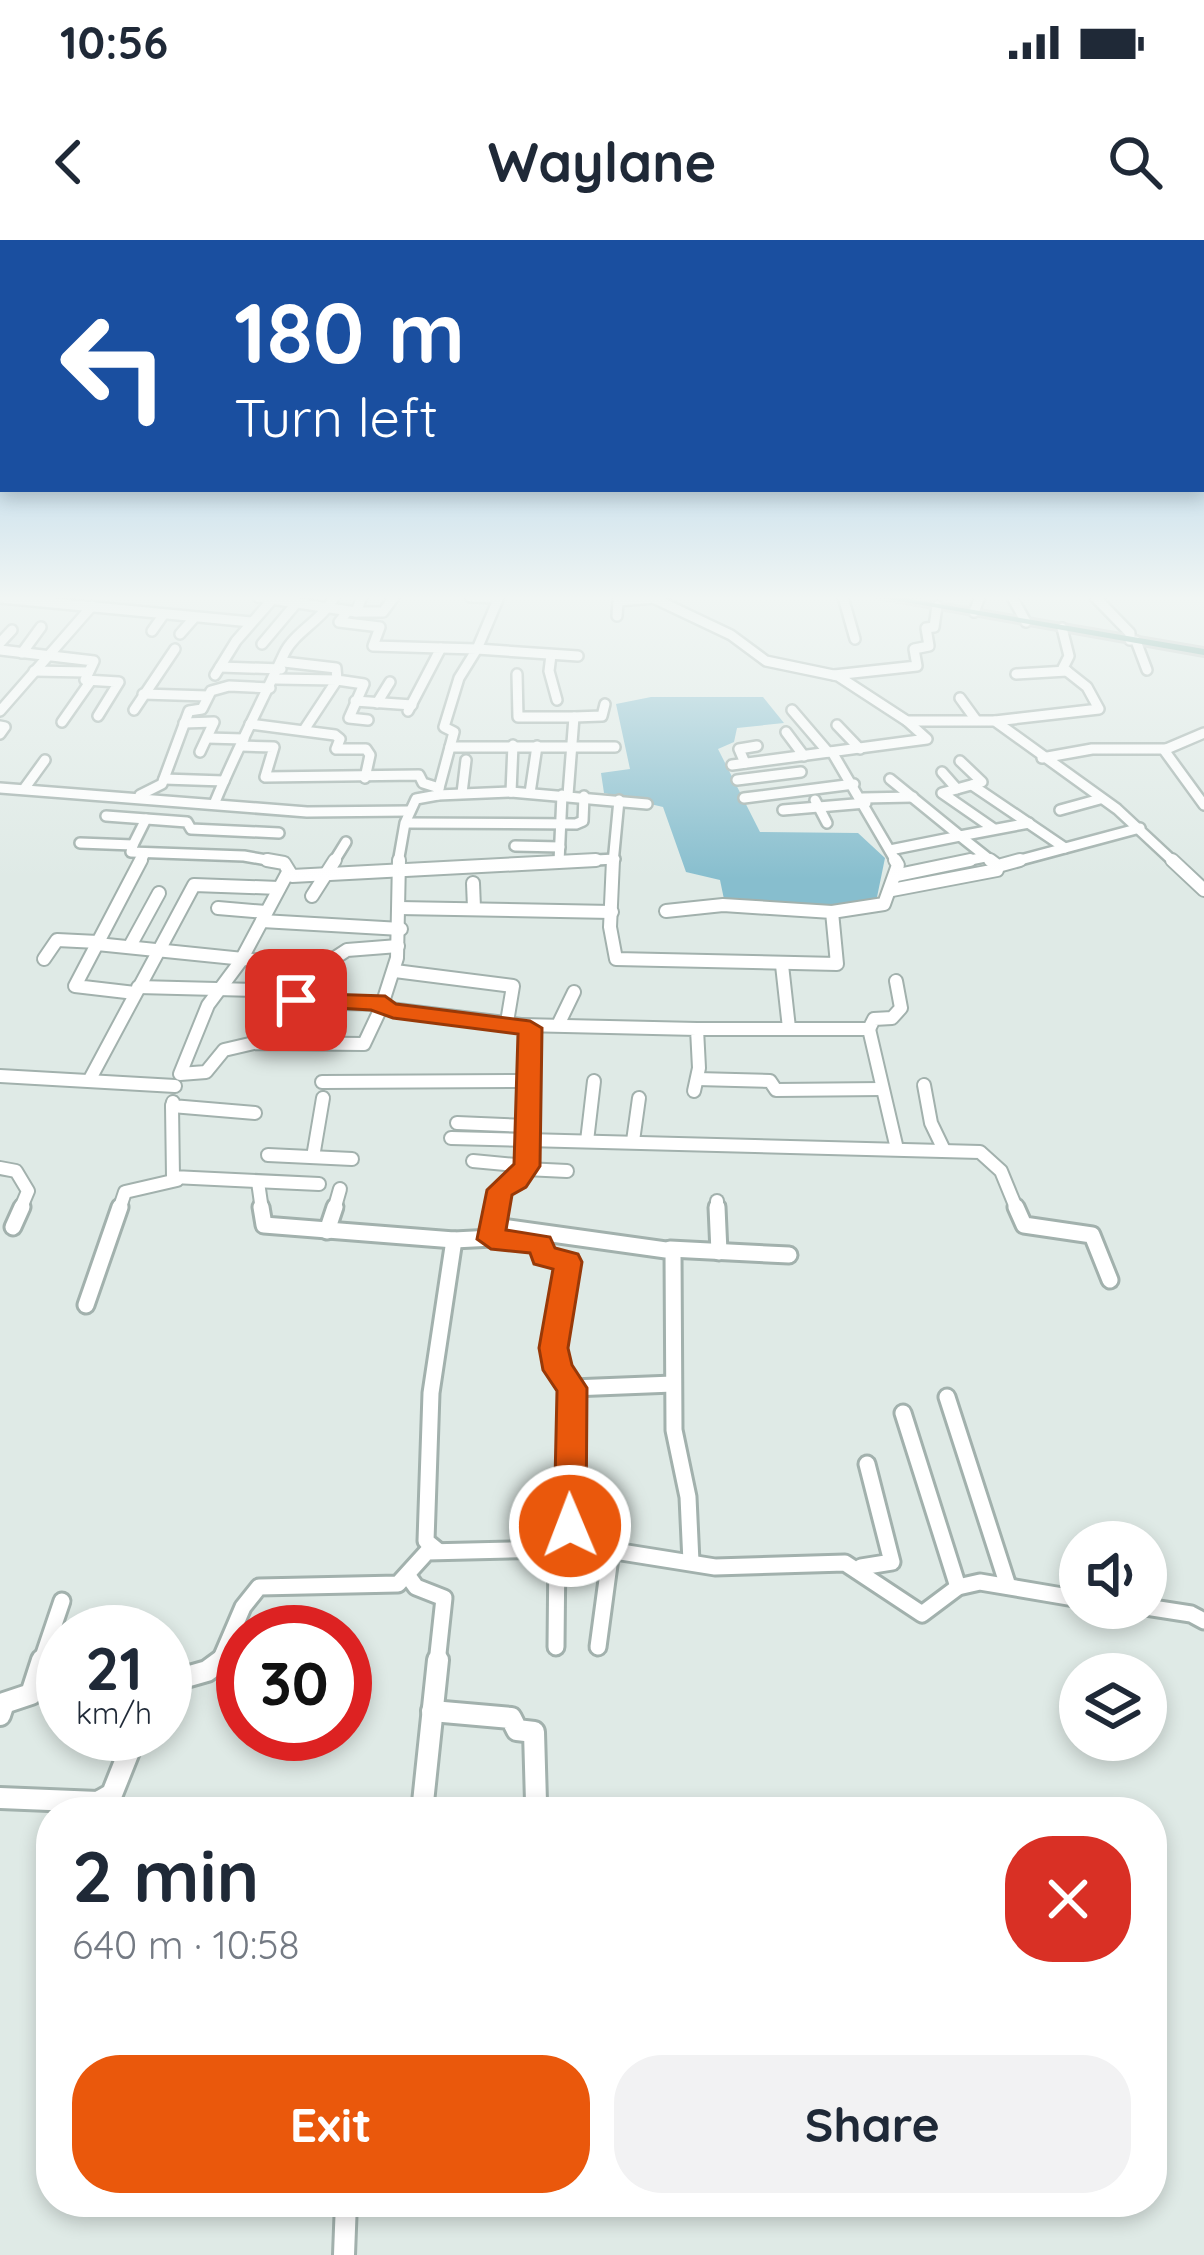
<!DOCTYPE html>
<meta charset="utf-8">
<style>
body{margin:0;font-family:Quicksand,sans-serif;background:#f2f2f3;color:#1f2937;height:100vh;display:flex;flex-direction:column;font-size:45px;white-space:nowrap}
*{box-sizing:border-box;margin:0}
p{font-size:39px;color:#747a83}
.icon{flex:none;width:66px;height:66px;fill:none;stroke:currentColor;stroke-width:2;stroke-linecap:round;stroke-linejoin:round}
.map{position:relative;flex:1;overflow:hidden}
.side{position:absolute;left:36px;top:1557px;width:1131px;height:420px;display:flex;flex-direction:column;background:#fff;border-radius:48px;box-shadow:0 6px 18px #0003}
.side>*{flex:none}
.top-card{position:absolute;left:0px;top:0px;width:1206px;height:252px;box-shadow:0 6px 18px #0003;background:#1a4fa0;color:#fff;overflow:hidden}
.tools{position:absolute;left:1059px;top:1281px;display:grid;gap:24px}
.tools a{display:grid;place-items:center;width:108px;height:108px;border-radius:50%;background:#fff;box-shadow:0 6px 18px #0003;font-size:60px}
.speed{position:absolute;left:36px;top:1365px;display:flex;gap:24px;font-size:60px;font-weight:700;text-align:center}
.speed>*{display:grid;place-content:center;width:156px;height:156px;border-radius:50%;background:#fff;box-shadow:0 6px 18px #0003;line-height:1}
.speed small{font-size:30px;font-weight:400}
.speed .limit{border:18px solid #d22;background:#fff;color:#111}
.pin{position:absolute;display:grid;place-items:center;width:102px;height:102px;color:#fff;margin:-51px;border-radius:24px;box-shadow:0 6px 18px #0006}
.me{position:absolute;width:132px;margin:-66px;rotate:359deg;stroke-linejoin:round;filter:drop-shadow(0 0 9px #0008)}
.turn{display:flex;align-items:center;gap:42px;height:252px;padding:0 36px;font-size:54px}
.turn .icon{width:156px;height:156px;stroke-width:2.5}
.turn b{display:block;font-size:84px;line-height:102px}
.round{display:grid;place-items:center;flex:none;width:126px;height:126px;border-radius:48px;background:#f2f2f3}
.head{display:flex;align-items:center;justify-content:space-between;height:204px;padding:0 36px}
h1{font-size:72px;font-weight:700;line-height:90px}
.cta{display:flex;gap:24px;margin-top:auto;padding:24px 36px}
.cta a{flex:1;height:138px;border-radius:48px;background:#ea580c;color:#fff;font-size:48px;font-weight:700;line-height:138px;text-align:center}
.cta a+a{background:#f2f2f3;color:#1f2937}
.status{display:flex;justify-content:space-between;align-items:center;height:84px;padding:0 60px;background:#fff;direction:ltr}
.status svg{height:33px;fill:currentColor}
header{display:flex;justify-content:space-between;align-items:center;height:156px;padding:0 36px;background:#fff;font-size:54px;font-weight:700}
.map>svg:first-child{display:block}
.water{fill:#87bece}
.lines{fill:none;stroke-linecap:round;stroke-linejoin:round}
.minor-far3-casing{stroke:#a2b1ad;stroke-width:14}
.minor-far2-casing{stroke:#a2b1ad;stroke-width:16}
.minor-far1-casing{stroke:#a2b1ad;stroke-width:21}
.minor-casing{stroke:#a2b1ad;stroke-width:26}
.major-casing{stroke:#bcc4c2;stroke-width:6}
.minor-far3{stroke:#fff;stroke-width:9}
.minor-far2{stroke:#fff;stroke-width:12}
.minor-far1{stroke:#fff;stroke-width:15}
.minor{stroke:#fff;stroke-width:20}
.major{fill:#649f94;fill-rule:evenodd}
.route{fill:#ea580c;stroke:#983908;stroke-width:3}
</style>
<div class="status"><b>10:56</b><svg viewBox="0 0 49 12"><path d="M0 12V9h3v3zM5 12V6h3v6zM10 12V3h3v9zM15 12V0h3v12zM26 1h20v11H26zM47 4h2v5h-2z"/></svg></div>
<header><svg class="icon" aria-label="back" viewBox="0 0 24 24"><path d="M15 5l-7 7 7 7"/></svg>Waylane<svg class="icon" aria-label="search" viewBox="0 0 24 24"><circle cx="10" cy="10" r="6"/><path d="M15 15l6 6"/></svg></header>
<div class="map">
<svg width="1204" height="2015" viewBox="0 0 1204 2015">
<rect width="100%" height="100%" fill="#dfeae6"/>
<path class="water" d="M651,457H763L784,483L737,488L734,502L718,509L760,592L858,593L885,618L876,662L837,667L725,664L720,640L686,632L663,567L604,553L601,533L630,529L616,464Z"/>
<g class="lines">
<g class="minor-far3-casing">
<g id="minor-far3">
<path d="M258,357L356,372L362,357"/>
<path d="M470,357L498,358"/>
<path d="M499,357L477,409L578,416"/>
<path d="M651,357L731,395L766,421L838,436L907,481H995L1117,569L1175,623"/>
<path d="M843,357L855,399"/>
<path d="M1012,357L1026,382"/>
<path d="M1095,357L1130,393V400"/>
<path d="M0,358L251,382"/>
<path d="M347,372L339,382L380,387L373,406L441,408L408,471"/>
<path d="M356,372H383L394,357"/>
<path d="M974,372L980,357"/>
<path d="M617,376L618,361L655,358"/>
<path d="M152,391L164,374"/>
<path d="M180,394L194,378"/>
<path d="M1136,401L1147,430"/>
<path d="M0,403L12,390"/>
<path d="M262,404L294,366"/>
<path d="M0,410L94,421L85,440L119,442L98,476"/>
<path d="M22,413L41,387"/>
<path d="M551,415L549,431L557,460"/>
<path d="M284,422L336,428L337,440L364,444L349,478L368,480"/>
<path d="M220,427L281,429"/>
<path d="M34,431L87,432"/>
<path d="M517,434L518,477H574L568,555"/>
<path d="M1016,434L1067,431"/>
<path d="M215,435L236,401L271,361"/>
<path d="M834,435L917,426L914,409L929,406L926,388L934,387L937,366"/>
<path d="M276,439L337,440L304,490"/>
<path d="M143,454L208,456"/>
<path d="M960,458L976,480"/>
<path d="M355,461L412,465"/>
<path d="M377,463L390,442"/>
<path d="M134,470L175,409"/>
<path d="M792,470L828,512"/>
<path d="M0,471L92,366"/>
<path d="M574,477L602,476L605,464"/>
<path d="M995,481L1099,469L1087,447L1063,428L1069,416L1062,388"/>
<path d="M62,482L90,442"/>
<path d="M184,483L214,482L200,512"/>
<path d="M250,484L335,495L340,499L336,509H366L370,515L365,538"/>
<path d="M837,485L860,509"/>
<path d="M0,486L5,487L0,494"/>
<path d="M786,492L804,516"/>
<path d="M1204,493L1164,510L1204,565"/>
<path d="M207,498L244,499"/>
<path d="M241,506L274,507L265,537L419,535L423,543L439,548L438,555L416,559L405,583L398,623"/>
<path d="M450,507H615"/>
<path d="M832,512L897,623"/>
<path d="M1042,518L1092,509H1166"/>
<path d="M960,521L982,542L942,553L994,589"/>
<path d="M745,523L739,509L757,506"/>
<path d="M732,525L927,499L907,481"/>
<path d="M942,532L957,549"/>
<path d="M164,539L224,541"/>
<path d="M890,539L960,596L1029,583"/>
<path d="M737,540L801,532"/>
<path d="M972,545L1065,608"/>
<path d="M0,548L307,572L409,571"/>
<path d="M439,548L454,492L444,487L459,438L477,409L441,408"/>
<path d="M24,549L45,520"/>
<path d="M511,552L513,505"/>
<path d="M462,553L466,520"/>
<path d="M530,553L537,506"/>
<path d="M140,555L162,544L189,471L202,469L211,451L229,446L270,448"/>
<path d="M438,555L511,552L647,564"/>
<path d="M744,558L854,544"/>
<path d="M863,558L913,557"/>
<path d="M815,560L827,583"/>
<path d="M215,562C236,511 261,463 284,414C294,392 323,380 334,357"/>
<path d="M783,570L866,563"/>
<path d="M1060,570L1100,559"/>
<path d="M106,576L187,582L191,589L279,593"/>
<path d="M406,583L576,584L583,581L584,556"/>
<path d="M80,603L133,605L146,579"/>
<path d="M133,605L131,612L244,616L284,623"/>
<path d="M515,606L560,607"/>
<path d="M890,610L960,596L994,623"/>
<path d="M559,622L562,555"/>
<path d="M140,623L145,613"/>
<path d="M333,623L346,602"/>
<path d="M539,623L615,619"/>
<path d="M613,623L619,560"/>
<path d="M956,623L985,617"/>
<path d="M1009,623L1140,588"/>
</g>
</g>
<g class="minor-far2-casing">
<g id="minor-far2">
<path d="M267,620L284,623L292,636L596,620"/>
<path d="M399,620L397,718L381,768L521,785L533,796L527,926L517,940L500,950L497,970"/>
<path d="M613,620L610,687L616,719L837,724L832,672L723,665L666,671"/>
<path d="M990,620L998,626L1020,620"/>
<path d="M1172,620L1204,650"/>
<path d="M287,634L240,722L208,765L180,834L206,832L224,810L254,803L364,804L381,768"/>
<path d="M898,635L970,620"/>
<path d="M473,643L474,668"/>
<path d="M892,650L997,630L998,626"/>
<path d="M312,656L335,620"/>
<path d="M218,668L266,672"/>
<path d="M399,668L612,672"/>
<path d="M832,672L884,664L898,625L895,620"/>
<path d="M262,681L401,689"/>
<path d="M97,704L321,727L347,710L398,706"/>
<path d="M130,706L159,653"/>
<path d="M44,719L57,700L98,702"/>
<path d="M782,725L789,788"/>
<path d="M395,731L513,746L507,782"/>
<path d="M138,747L294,751L297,762L385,764"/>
<path d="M135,753L75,746L141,620"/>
<path d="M521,785L697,789L699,828L694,851"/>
<path d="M558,785L574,752"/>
<path d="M697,789H869L897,909"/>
<path d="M869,789L874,779L892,778L901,768L896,741"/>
<path d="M0,836L175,846"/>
<path d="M90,839L194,645L279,648"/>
<path d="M697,839L770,841L776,850L882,849"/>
<path d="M322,842L528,841"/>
<path d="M924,845L931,883L944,910"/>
<path d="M173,862L172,866L255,873"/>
<path d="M172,866L173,937L319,944"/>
<path d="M457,883L527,886"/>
<path d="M451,898L980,912L1001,931L1017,970"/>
<path d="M587,901L594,841"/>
<path d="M633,901L639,858"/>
<path d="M268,915L352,919"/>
<path d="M313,917L323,858"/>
<path d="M473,921L527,926"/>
<path d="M0,928L16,931L28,951L20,970"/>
<path d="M525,929L567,931"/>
<path d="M258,942L262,970"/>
<path d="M717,961V970"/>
<path d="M119,970L125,952L177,940"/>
<path d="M334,970L340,949"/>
</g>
</g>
<g class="minor-far1-casing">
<g id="minor-far1">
<path d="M261,967L264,985L454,1000L493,998L498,967"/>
<path d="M717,967L719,1012"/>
<path d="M1016,967L1024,985L1092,995L1110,1040"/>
<path d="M495,986L673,1011L674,1190L688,1257L691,1322"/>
<path d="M13,987L22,967"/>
<path d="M327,991L335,967"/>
<path d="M491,999L540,1004L544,1016L568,1022L553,1108L558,1129L572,1148L570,1286L588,1308"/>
<path d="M670,1009L789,1015"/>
<path d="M86,1065L120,967"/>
<path d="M572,1148L673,1144"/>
<path d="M947,1157L1008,1346"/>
<path d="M903,1173L958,1347"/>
<path d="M437,1310L426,1301L431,1153L454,1000"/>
<path d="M861,1327L892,1322L867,1224"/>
<path d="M408,1336L416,1347L444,1358L437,1423"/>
<path d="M1146,1367L1191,1374L1204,1381"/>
<path d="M556,1407L557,1307"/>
<path d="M598,1407L611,1310"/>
<path d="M41,1423L62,1361"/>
<path d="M219,1423L243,1367L259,1347L398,1344L427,1312L596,1308L715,1327L845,1323L922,1374L958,1347L980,1342L1080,1359"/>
</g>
</g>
<g class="minor-casing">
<g id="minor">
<path d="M165,1443L207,1431L222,1420"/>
<path d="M432,1471L511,1478L517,1490L534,1492L536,1562"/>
<path d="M0,1475L4,1463L31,1454L42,1420"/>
<path d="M0,1558L98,1562L112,1554L136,1494"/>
<path d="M422,1572L438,1420"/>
<path d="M344,2015L346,1962"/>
</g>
</g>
<g class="major-casing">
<path id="major" d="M877,357H897L1204,409V415Z"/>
</g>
<use href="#minor-far3" class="minor-far3"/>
<use href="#minor-far2" class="minor-far2"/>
<use href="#minor-far1" class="minor-far1"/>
<use href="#minor" class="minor"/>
<use href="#major" class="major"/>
</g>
<linearGradient id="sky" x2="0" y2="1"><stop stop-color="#81b8de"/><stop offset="0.56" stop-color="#f1f6f4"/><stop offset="1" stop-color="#f1f6f4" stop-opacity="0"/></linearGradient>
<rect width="1204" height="639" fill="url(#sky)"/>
<path class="route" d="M296,753L385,756L396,764L530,781L542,788L540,926L526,947L512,955L506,990L550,997L555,1008L578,1014L582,1022L568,1108L572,1125L587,1148L586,1286L581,1296L570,1300L558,1296L554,1286L557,1151L543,1130L539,1108L553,1029L534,1024L530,1013L491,1009L477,999L487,950L514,924L518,794L393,778L371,770L287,765L284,760Z"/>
</svg>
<div class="tools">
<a><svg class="icon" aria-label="sound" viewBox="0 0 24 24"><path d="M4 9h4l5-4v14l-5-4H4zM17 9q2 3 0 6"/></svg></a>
<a><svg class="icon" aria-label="layers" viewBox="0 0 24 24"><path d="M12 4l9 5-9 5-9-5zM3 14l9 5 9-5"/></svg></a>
</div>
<div class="speed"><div>21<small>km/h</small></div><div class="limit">30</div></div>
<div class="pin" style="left:296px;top:760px;background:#d93025"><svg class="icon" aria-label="arrive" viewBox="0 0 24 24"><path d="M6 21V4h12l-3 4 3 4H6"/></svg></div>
<svg class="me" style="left:570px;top:1286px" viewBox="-20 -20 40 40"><circle r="17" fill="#ea580c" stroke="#fff" stroke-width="3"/><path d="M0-11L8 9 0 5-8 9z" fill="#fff"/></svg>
<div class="top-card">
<div class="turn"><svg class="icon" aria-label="left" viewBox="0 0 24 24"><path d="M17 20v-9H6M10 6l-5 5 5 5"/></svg><div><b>180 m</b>Turn left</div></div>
</div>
<section class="side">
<div class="head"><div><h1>2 min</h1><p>640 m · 10:58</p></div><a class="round" style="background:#d93025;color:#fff"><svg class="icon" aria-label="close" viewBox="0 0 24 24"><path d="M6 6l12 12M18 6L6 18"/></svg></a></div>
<div class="cta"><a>Exit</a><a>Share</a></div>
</section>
</div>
